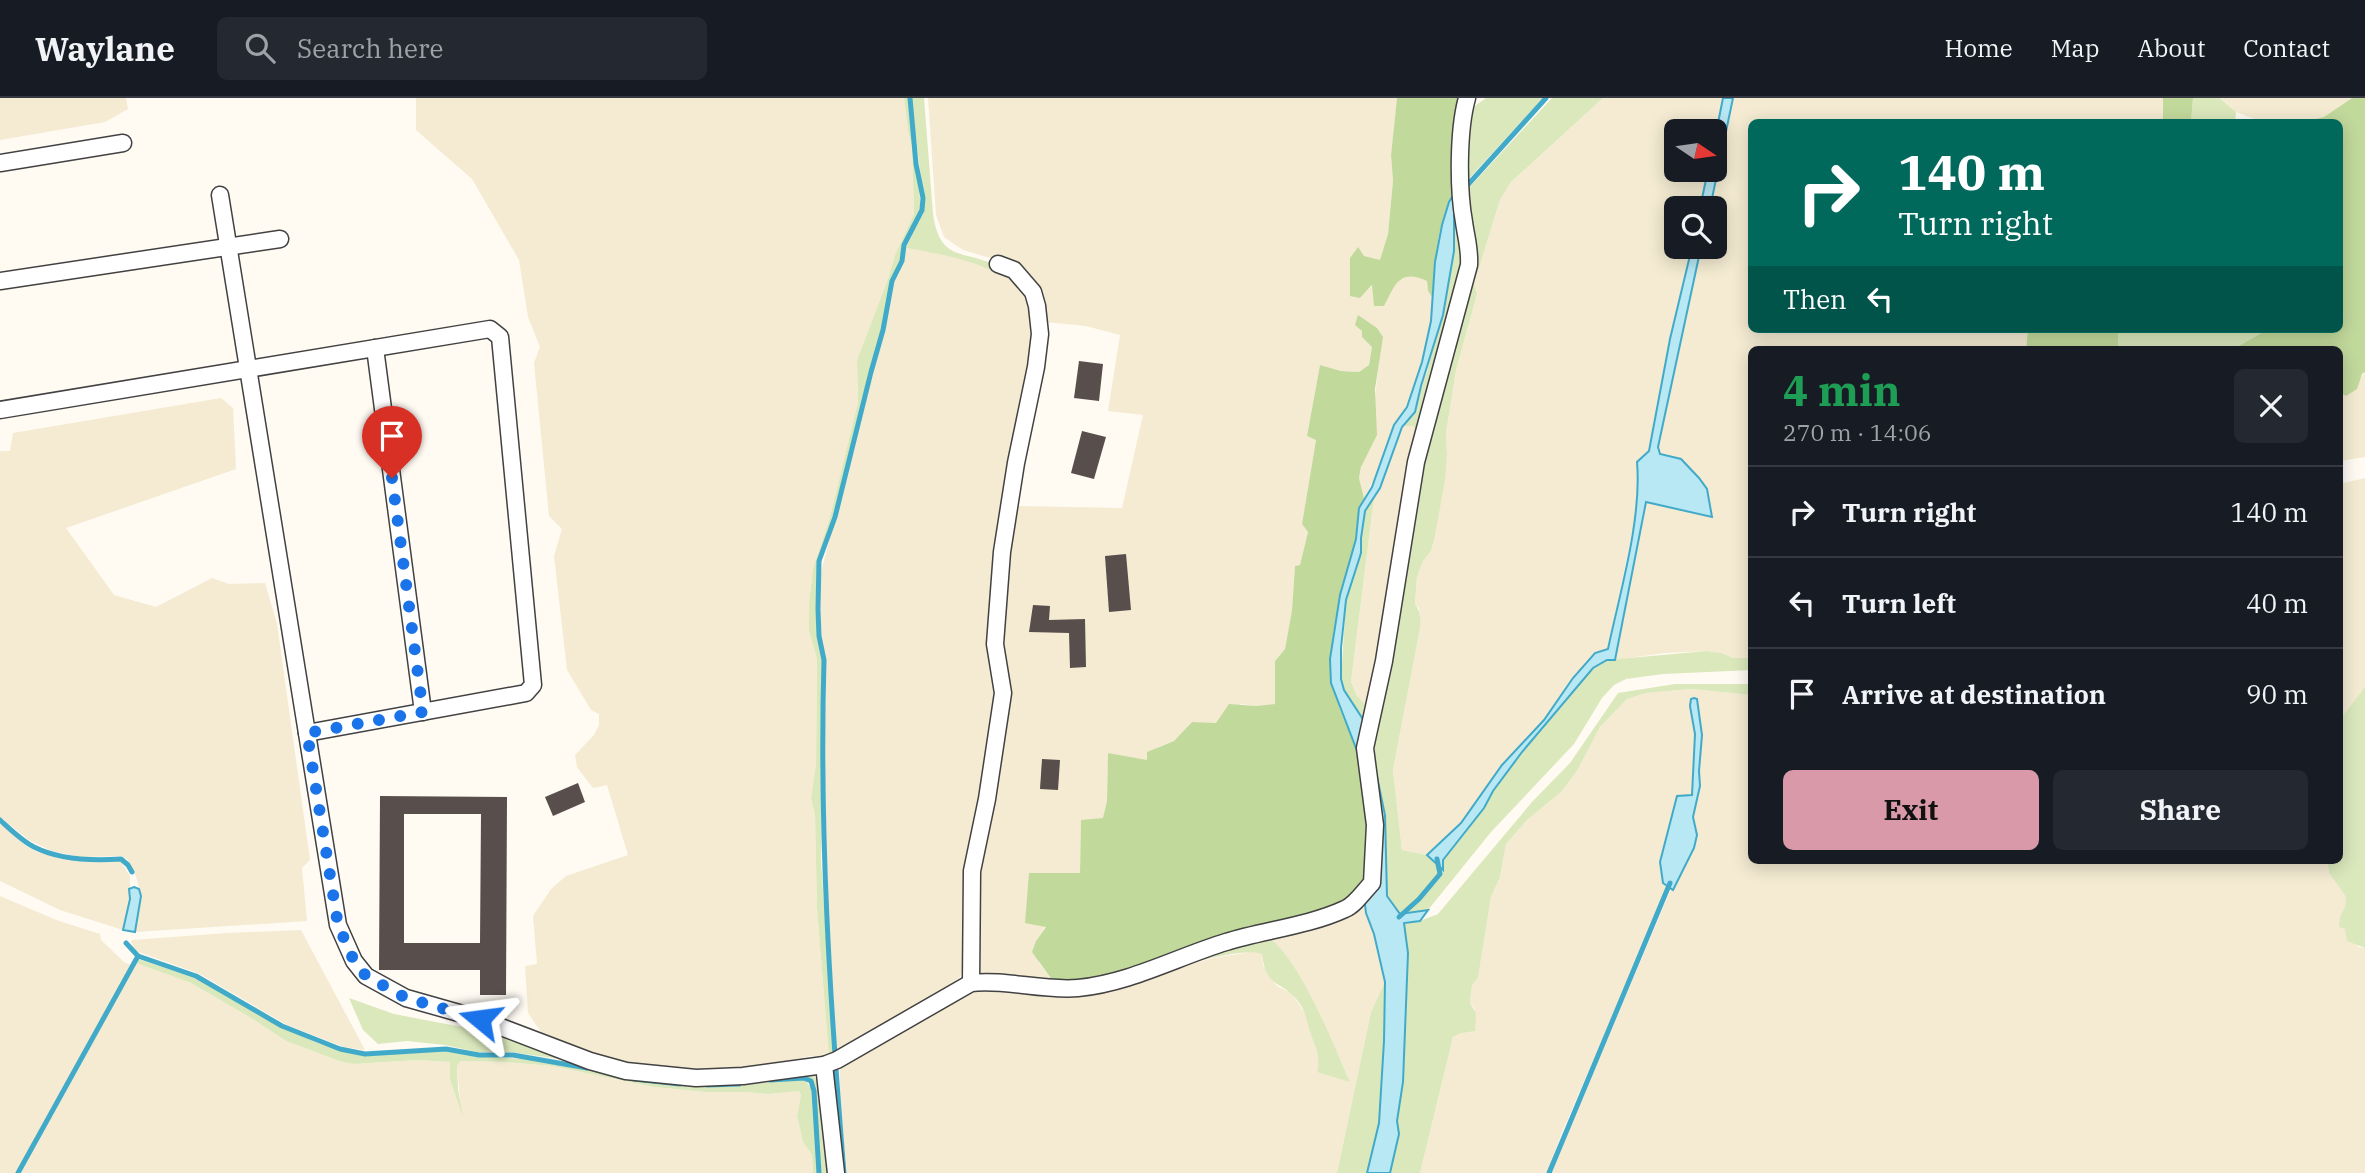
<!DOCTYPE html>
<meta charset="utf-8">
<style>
body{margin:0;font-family:"IBM Plex Serif",serif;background:#242831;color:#f1f3f6;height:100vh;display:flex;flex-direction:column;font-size:26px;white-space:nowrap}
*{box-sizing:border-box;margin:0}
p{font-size:23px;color:#9ea1a6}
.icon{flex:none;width:38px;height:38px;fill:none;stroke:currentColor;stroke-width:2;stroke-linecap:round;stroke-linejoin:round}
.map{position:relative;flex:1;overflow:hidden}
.sheet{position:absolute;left:1748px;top:248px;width:595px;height:518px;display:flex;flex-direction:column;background:#171b24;border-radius:10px;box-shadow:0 4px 18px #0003}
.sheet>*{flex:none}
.top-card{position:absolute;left:1748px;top:21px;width:595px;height:214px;border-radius:10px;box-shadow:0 4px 18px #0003;background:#00695c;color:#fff;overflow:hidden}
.needle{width:46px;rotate:103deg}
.tools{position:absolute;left:1664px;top:21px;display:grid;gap:14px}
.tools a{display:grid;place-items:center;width:63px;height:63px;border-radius:10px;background:#171b24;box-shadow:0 4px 18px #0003;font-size:35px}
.pin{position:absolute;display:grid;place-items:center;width:60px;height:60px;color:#fff;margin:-72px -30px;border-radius:50% 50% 50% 0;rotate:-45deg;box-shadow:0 0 7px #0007}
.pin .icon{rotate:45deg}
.me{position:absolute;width:77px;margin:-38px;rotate:286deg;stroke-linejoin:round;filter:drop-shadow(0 0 5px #0008)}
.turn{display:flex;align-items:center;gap:24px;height:147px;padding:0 35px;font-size:32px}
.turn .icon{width:91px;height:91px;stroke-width:2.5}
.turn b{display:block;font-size:49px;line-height:60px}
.then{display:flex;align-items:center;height:66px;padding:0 35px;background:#0003;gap:14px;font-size:26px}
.round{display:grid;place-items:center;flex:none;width:74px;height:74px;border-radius:10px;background:#242831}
.headline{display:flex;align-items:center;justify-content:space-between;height:119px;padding:0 35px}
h1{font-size:42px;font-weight:700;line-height:52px;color:#1e9e55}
.action{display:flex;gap:14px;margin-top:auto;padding:14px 35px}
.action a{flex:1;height:80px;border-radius:10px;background:#d999a9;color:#111;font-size:28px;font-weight:700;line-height:80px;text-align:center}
.action a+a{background:#242831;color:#f1f3f6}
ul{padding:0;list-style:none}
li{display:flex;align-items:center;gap:21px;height:91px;padding:0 35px;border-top:2px solid #363941}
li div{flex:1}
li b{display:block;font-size:26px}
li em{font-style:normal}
header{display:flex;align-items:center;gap:42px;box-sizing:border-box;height:98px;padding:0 35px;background:#171b24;border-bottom:2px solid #363941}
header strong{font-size:33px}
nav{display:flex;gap:38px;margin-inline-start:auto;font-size:24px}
.search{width:490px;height:63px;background:#242831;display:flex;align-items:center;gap:18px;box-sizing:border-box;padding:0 24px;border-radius:10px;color:#9ea1a6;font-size:26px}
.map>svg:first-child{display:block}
.farmland{fill:#f4ebd2}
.green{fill:#dbe8bc}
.forest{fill:#c2d99c}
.water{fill:#b8e8f4;stroke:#41aac9;stroke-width:2}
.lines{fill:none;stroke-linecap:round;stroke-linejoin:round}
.stream{stroke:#41aac9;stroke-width:5}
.building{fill:#584e4c;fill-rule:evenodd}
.minor-casing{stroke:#424242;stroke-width:19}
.minor{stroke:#fff;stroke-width:16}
.route{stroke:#1a73e8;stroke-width:12;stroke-dasharray:0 21.6}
</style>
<header>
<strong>Waylane</strong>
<div class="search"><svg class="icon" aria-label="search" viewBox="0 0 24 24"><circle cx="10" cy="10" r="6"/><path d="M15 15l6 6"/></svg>Search here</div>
<nav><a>Home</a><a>Map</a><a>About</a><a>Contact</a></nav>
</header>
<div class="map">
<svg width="2365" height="1075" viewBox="0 0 2365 1075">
<rect width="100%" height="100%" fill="#fffaf2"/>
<g class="farmland">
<path d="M0,0H126L128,11L105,24L0,42Z"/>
<path d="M416,0H904L908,33L912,48L914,116L895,157L888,181L857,262L858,304L830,419L813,471L809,504V533L817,561L816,666L811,700L815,717L817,811L829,959L810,958L779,965L713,975L622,966L560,944L541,934L528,915L525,868L537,866L533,818L551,791L566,778L628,757L607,687L593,690L577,669L575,657L594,637L599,627V616L591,612L567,572L554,458L562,431L549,418L534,265L540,249L528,219L519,162L472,81L416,32Z"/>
<path d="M928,0H1397L1391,57L1393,83L1388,136L1380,163L1363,158L1350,160V197L1360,200L1373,187L1375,197L1406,178H1416L1427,183L1428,193L1433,200L1431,224L1422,263L1407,309L1394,327L1380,370L1364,400L1359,380L1374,312L1380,250L1383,239L1362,234V239L1372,249L1369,267L1359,274L1341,273L1320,267L1307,338L1316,341L1302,426L1308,434L1300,467L1295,468L1292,512L1285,551L1275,563V606L1256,608L1241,606L1216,626L1192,624L1174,643L1158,649L1147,662L1108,656L1107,703L1103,721L1081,722L1080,775L1036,843L1039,865L1055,886L976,878L975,772L1001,546L1006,457L1015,408L1122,410L1143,317L1108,313L1120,237L1086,228L1045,224L1043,213L997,162L963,152L944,139L936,117Z"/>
<path d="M1603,0H1723L1715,40V33H1676V72H1708L1700,110H1676V149H1692L1670,241L1648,354L1637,364L1639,386L1636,416L1608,551L1502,667L1461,725L1442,744L1427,757L1402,752L1393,672L1418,541L1420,523L1419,510L1415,506L1417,479L1423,463L1431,453L1435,438L1447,357L1446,335L1456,272L1477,198L1474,186L1500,102L1511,84Z"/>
<path d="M1733,0H2163V24H1752V231H2028L2026,252H1752V560H1733L1722,555L1707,553L1665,555L1615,562L1646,404L1711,419L1707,391L1699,380L1681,361L1660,356L1658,349L1701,149H1715V110H1710Z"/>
<path d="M2221,0H2352L2324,19L2302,24H2262L2236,14Z"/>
<path d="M906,150L947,156L995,172L1007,178L1028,192L1038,232L992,547L994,596L964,869L960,879L952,886L850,947L837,951L826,782L824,710L826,562L821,538L820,478L884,233L893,183L904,164Z"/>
<path d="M2365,274V359L2340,363V295L2346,298Z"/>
<path d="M221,300L233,310L236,371L66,430L114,497L156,509L212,480L229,486L265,485L277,526L310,762L302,770L307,823L135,834L141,798L136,778L127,761L121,758L81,759L52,753L29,742L0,719V353H10L13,335Z"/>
<path d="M1409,327L1415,328L1416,337L1375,576L1366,608L1357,598L1351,584L1374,400L1380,390L1402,329Z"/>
<path d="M2365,380V589L2344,616L2340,618V386Z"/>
<path d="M1691,591L1752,597V763H2327L2329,775L2346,799L2345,810L2340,819L2358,849L2365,850V1075H1551L1671,791L1673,792L1695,728L1693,719L1700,688L1699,673L1702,637L1697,601L1690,608L1695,636L1692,697L1677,698L1660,765L1661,776L1663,785L1668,790L1562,1034L1547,1075H1420L1453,939L1461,935L1475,911L1470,905L1472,887L1478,880L1491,799L1500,779L1506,746L1527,722L1561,694L1577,673L1600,629L1627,601L1646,595Z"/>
<path d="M0,725L26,748L37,754L71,762L120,763L130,778V800L123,832L60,812L0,783Z"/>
<path d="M0,798L59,823L100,836L101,842L124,864L131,867L16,1075H0Z"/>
<path d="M1364,800L1366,815L1374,836L1385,884L1371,914L1337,1075H847L840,1004V967L970,891L1153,876L1214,860L1256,853L1262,856L1263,867L1277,888L1291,895L1308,919L1310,934L1320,962L1317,974L1348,979L1328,935L1268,839Z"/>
<path d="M301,832L365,952L344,949L287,927L200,876L136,853L131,844L132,842L227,835Z"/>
<path d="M136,865L191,885L251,920L286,943L342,964L354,966L418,962L450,964V982L461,1013L457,968L461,963L506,964L552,968L654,989L705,994H744L768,996L799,993L801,997L797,1018L803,1044L812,1057L813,1075H21Z"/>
</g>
<g class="green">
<path d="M904,0H908L921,109L903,147L901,163L890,184L882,233L869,274L833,419L818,464L816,515L822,562L821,763L834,960L829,959L817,811L815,717L811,700L816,666L817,561L809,533V504L813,471L830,419L858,304L857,262L888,181L895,157L914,116L912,48L908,33Z"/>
<path d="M911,0H924L933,116C940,165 964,151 997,168C1008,173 1018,184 1028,192C989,166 951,157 906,150L923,113L924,104Z"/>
<path d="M1486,0H1543L1464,86L1465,15Z"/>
<path d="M1552,0H1603L1511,84L1500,102L1474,186L1477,197L1456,272L1446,335L1447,357L1445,381L1435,438L1431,453L1423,463L1417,479L1415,506C1423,515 1420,530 1418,541L1393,672L1402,752L1427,757L1443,771V762L1484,710L1493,693L1522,654L1593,570L1607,562L1707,553L1722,555L1733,560H1752V572L1663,576L1626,581L1614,587L1602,600L1574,646L1491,734L1428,812L1400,816L1387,798L1385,717L1371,651L1420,364L1472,165L1466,93Z"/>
<path d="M2193,0H2220L2236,14L2235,24H2191Z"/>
<path d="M1460,111L1468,153L1366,626L1344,592L1341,581L1346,502L1361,455V440L1365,413L1374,400L1351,584L1357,598L1366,607L1375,576L1416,337L1414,328H1403C1419,314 1419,293 1427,274L1454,153V117Z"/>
<path d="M2118,231H2268L2237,249L2227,252H2118Z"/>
<path d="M1675,586H1752V597L1691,591L1646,595L1627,601L1600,629L1577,673L1561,694L1527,722L1506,746L1500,779L1491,799L1478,880L1472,887L1470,905L1476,915L1475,933L1461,935L1453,939L1420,1075H1390L1399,1036L1397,1023L1403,984L1408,855L1403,825L1420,823L1438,816L1532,704L1570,665L1618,595Z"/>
<path d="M2365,589V850L2347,843L2345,831L2339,829L2340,819L2345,809L2346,799L2329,775L2327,763H2340V618L2344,616Z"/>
<path d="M1268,839C1300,861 1333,946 1350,984L1317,974C1321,959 1316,951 1311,937C1307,926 1307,916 1300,906C1284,882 1266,892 1262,856C1243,848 1175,870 1153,876L1211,854Z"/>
<path d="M138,861L199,881L281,929L320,946L364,958L446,953L479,958L537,962L584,970L625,981L692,989H727L795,981L805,982L813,993L818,1075H813L812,1057L803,1044L797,1018L801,997L799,993L768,996L744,994H705L654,989L552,968L506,964L461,963L457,968L458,991L463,1019L450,982V964L418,962L354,966L342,964L286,943L251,920L191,885L136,865Z"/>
<path d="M1385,884L1384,943L1379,1025L1367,1075H1337L1371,914Z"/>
<path d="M349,900L394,916L519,940L588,965L626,975L695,983L809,973L813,976L821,991L830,1075H821L814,988L807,979L793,978L723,985H691L646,982L559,961L511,954H477L445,947L407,943L378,946L363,932Z"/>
</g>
<g class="forest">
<path d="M1397,0H1460L1456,93C1436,122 1435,166 1433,200L1428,193L1427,183C1399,170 1395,187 1384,208H1374L1372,187L1360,200L1350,198V160L1358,149L1364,158L1380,162L1388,136L1393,83L1391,57Z"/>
<path d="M2163,0H2193L2191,24H2163Z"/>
<path d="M2352,0H2365V274L2362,276L2357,291L2346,298L2340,295V252H2227L2237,249L2268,231H2340L2342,165L2340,163V24H2302L2324,19Z"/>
<path d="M1358,217L1377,230L1383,239L1375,291L1377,337L1361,369L1359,380L1364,400L1359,410L1356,441L1340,497L1333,536L1339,609L1359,658L1368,713L1366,775L1363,790L1345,809L1104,882L1055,886L1032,854L1036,843L1046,829L1025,825L1029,775H1080L1081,722L1103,720L1107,703L1108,655L1147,662V654L1174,643L1192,624L1216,625L1229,606L1256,608L1275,606V563L1285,551L1292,512L1295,468L1300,467L1308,434L1302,426L1316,342L1307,338L1320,267L1341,273L1359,274L1369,267L1372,249L1362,239V233L1355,227Z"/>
<path d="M2028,231H2118V252H2026Z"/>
</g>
<g class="water">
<path d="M1723,0H1733L1710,110H1700L1708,72H1715V40Z"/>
<path d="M1456,93L1460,111L1454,117V153L1443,217L1421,288L1415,314L1402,329L1380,390L1365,413L1361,440V455L1346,502L1341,550V581L1344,592L1366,626L1385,717L1387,798L1400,816L1428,812L1420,823L1404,825L1408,855L1403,984L1397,1023L1399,1036L1390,1075H1367L1379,1025L1384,943L1385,884L1374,836L1366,815L1363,790L1369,733L1359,658L1331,585L1330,561L1340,497L1356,441L1359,410L1372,389L1394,327L1407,309L1422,264L1431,223L1435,164L1442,127L1449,104Z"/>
<path d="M1692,149H1701L1658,349L1660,356L1681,361L1699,380L1707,391L1712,419L1646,404L1615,562H1607L1593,570L1522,654L1493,693L1484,710L1443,762V772L1427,757L1461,725L1502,667L1544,622L1573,580L1595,555L1608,551C1620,494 1642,421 1637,364L1649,353L1670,241Z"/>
<path d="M1694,600L1697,601L1702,637L1699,673L1700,688L1693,719L1697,737L1694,750L1673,792L1663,785L1660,764L1677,698L1692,697L1695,636L1690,608L1691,601Z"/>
<path d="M134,789L139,791L141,798L135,834L123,832L130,801L129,791Z"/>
</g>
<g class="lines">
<g class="stream">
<path d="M1464,91L1546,0"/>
<path d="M0,722C10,731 22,743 34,749C60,762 93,763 121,761L128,767L132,774"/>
<path d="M1399,819L1419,801L1440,776L1437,761"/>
<path d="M126,845L138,858L196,878L282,928L340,951L365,956L446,951L479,957H513L587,970"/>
<path d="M634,981L680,986"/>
<path d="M770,982L804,980L811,983L814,993L819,1075"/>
<path d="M707,987L739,986"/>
<path d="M18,1075L138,858"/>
<path d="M844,1075C830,904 819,733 824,562L819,538L818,511L819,463L835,419L871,274L883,232L892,183L902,163L904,147L922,112L923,100L916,66L910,0"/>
<path d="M1549,1075L1670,785"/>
</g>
</g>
<g class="building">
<path d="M1079,263L1103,266L1099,303L1074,300Z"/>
<path d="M1082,333L1106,339L1094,381L1071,375Z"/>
<path d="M1126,456L1131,512L1109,514L1105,458Z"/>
<path d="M1033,507L1050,508L1049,522L1085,521L1086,569L1070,570L1069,535L1029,534Z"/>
<path d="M1042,661L1060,662L1058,692L1040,691Z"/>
<path d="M578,685L585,704L553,718L545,699Z"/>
<path d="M380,698L507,699L506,897H480V872H379ZM404,716H481L480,845H404Z"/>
</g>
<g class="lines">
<g class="minor-casing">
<g id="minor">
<path d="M0,65L123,45"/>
<path d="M220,97L338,827L354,863L366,878L406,900L480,921L590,963L626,973L696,980L743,978L824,967L837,962L971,885C1007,881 1041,893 1078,890C1130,885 1177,859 1226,844C1265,832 1308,828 1345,811C1355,807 1364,793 1372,785L1375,727L1365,650L1384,563L1416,364L1469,167C1470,151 1466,139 1464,124C1458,91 1458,32 1467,0"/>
<path d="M0,183L280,141"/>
<path d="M375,250L423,614"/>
<path d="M0,312L490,231L500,239L533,587L526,595L307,635"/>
<path d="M971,885L972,773L987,701L1003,595L995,546L1002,454L1016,365L1036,269L1040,236L1037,208L1033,194L1014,172L998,166"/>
<path d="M824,967L836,1075"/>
</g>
</g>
<use href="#minor" class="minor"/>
</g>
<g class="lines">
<path class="route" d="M392,380L423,614L307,635L338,827L354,863L366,878L406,900L480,921"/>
</g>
</svg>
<div class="tools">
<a><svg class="needle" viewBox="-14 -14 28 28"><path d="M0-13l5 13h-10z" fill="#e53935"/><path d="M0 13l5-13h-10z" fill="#9ea1a6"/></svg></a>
<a><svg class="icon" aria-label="search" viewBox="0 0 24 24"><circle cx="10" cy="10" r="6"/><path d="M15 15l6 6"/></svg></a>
</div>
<div class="pin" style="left:392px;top:380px;background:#d93025"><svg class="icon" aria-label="arrive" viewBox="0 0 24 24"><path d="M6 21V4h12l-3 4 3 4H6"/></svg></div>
<svg class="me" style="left:480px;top:921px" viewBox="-20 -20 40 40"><path d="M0-17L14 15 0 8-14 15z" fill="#1a73e8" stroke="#fff" stroke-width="4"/></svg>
<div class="top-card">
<div class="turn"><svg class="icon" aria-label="right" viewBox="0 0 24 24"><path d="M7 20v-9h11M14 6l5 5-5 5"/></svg><div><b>140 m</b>Turn right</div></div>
<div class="then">Then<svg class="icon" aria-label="left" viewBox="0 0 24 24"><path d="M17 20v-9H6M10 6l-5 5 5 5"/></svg></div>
</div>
<section class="sheet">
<div class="headline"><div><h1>4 min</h1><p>270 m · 14:06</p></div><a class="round"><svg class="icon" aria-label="close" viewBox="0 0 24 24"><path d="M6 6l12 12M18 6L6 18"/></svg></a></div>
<ul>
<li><svg class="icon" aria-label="right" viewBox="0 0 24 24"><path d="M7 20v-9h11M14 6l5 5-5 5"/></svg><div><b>Turn right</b></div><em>140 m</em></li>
<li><svg class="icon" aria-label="left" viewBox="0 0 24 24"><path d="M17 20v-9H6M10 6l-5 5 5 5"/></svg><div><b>Turn left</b></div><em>40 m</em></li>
<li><svg class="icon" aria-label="arrive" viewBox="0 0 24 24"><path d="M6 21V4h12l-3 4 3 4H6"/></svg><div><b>Arrive at destination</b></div><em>90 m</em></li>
</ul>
<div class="action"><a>Exit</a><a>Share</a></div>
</section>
</div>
